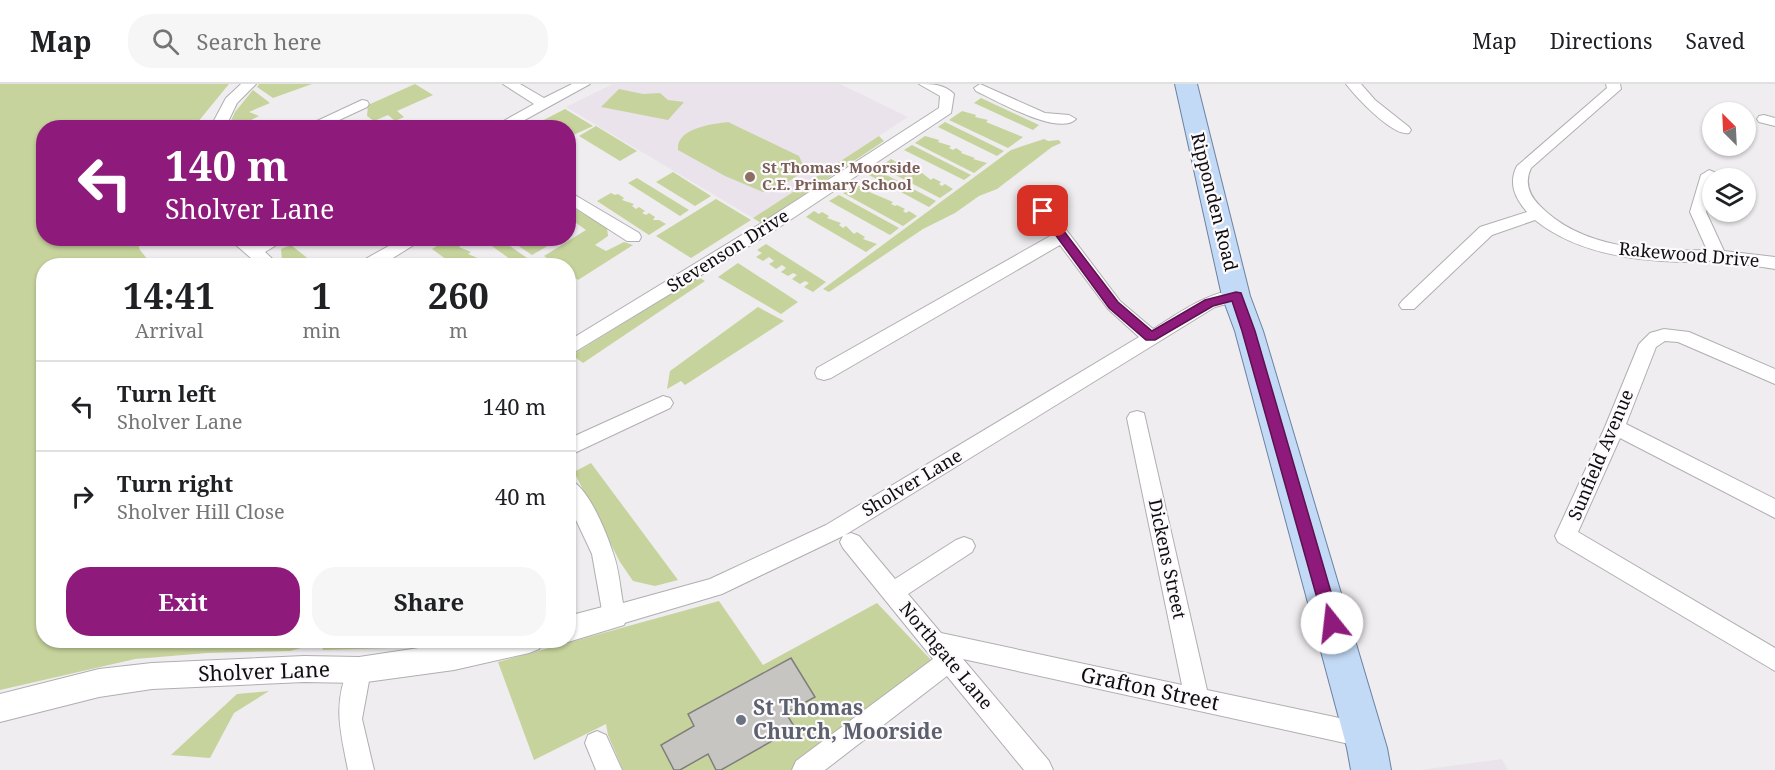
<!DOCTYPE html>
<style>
body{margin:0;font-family:"Noto Serif",serif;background:#f6f6f6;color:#202124;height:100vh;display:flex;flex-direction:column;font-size:22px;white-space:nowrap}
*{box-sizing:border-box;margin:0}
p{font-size:20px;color:#757577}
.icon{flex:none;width:33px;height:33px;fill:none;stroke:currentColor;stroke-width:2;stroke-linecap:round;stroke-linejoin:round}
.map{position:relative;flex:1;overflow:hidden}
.side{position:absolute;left:36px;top:174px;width:540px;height:390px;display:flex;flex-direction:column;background:#fff;border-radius:24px;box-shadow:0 2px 4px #0004}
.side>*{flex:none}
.guide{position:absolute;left:36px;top:36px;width:540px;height:126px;border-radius:24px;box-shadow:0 2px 4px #0004;background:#8e1a7b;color:#fff;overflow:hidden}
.needle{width:39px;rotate:336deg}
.fabs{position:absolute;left:1702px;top:18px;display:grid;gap:12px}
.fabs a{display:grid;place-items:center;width:54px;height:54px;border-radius:50%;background:#fff;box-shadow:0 2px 4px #0004;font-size:30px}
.pin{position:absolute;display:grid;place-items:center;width:51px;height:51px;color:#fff;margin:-26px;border-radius:12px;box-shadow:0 3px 9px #0006}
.me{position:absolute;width:66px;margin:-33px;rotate:344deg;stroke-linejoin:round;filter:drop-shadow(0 0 4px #0008)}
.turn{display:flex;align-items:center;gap:21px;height:126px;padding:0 30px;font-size:27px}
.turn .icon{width:78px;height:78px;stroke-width:2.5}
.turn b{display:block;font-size:42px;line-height:51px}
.eta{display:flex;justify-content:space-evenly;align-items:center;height:102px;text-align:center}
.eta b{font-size:36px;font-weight:700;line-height:42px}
.action{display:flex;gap:12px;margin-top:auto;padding:12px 30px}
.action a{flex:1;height:69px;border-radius:24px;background:#8e1a7b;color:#fff;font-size:24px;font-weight:700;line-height:69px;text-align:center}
.action a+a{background:#f6f6f6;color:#202124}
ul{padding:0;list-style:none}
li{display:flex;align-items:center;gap:18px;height:90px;padding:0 30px;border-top:2px solid #e0e0e0}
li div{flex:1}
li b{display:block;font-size:22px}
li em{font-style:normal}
header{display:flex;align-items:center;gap:36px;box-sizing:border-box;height:84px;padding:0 30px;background:#fff;border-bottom:2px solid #e0e0e0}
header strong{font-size:28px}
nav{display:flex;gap:33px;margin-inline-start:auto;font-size:21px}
.search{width:420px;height:54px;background:#f6f6f6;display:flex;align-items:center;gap:15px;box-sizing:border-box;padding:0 21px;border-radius:24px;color:#757577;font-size:22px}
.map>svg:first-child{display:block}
.built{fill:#ebe3ec}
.green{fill:#c6d39c}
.building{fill:#c7c5c2;stroke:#807e7b;stroke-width:1.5}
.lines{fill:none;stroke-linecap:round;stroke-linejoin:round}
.minor-casing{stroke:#b1aeb1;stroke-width:2}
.tertiary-casing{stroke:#b1aeb1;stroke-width:2}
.primary-casing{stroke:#6a82a1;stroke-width:2}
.minor{fill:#fff;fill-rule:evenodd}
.tertiary{fill:#fff;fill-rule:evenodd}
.primary{fill:#c3daf6;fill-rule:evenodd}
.route{fill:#8e1a7b;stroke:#5c1150;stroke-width:1.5}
.education-dot{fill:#8d6e63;stroke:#fdfafd;stroke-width:2}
.worship-dot{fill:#6b7280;stroke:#fdfafd;stroke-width:2}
.labels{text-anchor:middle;stroke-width:4.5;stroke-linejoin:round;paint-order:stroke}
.far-education-label{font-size:15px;font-weight:bold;fill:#785e54;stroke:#fdfafd;text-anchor:start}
.street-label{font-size:18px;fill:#0f0e0f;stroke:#fdfafd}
.near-street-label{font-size:21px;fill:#0f0e0f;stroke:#fdfafd}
.near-worship-label{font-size:21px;font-weight:bold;fill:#5b616d;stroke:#fdfafd;text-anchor:start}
</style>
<header>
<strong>Map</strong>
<div class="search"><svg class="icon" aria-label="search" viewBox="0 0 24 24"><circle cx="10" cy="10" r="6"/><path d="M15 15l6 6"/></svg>Search here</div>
<nav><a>Map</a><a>Directions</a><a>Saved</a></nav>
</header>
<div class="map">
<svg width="1775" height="686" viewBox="0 0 1775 686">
<rect width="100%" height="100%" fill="#efedef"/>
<g class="built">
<path d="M613,0H840L908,33L753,134L566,23Z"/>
<path d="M1502,675L1508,686H1420Z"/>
</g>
<g class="green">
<path d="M0,0H229L197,39L160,44H44V154L136,155L140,166L152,181L44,182V556L302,557L301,564L290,567L207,569L135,575L0,606Z"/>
<path d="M259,0H312L273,14L257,3Z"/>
<path d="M415,0L433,11L397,27L404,33L395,37L388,31L374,37L367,32L368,21Z"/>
<path d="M619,5L643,10L660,9L668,16L684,18L668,36L601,23Z"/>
<path d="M253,6L270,19L249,28L259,32L249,37L259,41L258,43H228L235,28Z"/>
<path d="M981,14L1039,41L1033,46L974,19Z"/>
<path d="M565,25L593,42L569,53L568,44L530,43Z"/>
<path d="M962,27L976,31L975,33L988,36L986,38L1023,53L1008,64L949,36Z"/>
<path d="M728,38L799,72L803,81L800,90L783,101L763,108L725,92L678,66C676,44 712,40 728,38Z"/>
<path d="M945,38L1004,67L997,72L938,43Z"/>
<path d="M596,42L637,67L620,77L579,52Z"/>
<path d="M879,52L884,57L761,139L753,134Z"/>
<path d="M925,52L939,56L938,58L951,62L949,64L953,66L956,64L962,68L961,69L975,74L973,75L987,79L974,89L915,59Z"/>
<path d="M1044,55L1048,57L1059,56L1061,59L1052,63L997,105L979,112L955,129L923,145L829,208L823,205L1011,66Z"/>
<path d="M912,61L971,91L964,96L904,66Z"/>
<path d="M891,75L896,78L898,76L905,80L904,82L917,86L915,88L919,90L922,89L931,96L933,94L941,98L939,100L942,102L945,100L953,105L940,114L880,83Z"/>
<path d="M877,86L936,117L929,123L869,91Z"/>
<path d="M673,88L711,112L695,122L656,98Z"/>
<path d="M637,94L689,126L680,132L628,99Z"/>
<path d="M855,101L869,105L867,107L893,118L891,120L895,122L897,121L905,125L903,127L906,129L909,127L917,132L903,142L843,109Z"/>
<path d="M611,109L615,111L618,110L624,114L622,116L634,120L632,122L636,125L639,123L645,127L642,129L646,131L649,129L655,133L653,136H659L666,140L649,151L597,117Z"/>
<path d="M839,111L899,144L890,151L829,117Z"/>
<path d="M716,115L751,136L691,174L656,152Z"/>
<path d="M575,125L607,144L608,152L595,161L606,167L624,158L633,161L578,196L569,189L568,182L557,181L544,172L586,146L569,134V129Z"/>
<path d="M814,127L819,130L822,128L829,132L827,134L841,139L839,141L843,144L846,142L854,150L857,148L865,153L863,155L877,160L866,168L806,133Z"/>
<path d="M448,155L452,158L456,157L461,161L459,163L471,168L468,170L480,175L478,177L481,180L484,178L489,181H454L432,165Z"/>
<path d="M482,155H500L527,174L517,180Z"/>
<path d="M508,155H538L551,160L532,171Z"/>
<path d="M766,160L826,198L813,208L804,203L809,199L805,197L800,200L792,195L797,191L793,189L788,192L781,188L786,184L782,181L776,185L769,180L774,177L769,173L763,177L756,173L762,169L757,166Z"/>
<path d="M291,161L316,181H289L282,177L281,165Z"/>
<path d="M738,179L798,218L781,230L718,193Z"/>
<path d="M698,193L705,197L583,279L572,271Z"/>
<path d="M758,223L784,237L685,301L681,297L667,305L670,287Z"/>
<path d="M591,379L678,496L655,502L633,497L620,478L574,388Z"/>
<path d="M719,517L763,581L877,519L933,578L794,686H623L608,651L606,640L534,676L498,578Z"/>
<path d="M321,557L444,556V558L390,564L323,566Z"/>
<path d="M269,607L234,629L210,674L171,671L237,610Z"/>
</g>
<path class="building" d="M791,574L815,613L786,629L795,644L721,686H716L708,670L680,686H674L661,661L694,642L688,630Z"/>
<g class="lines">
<g class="minor-casing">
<g id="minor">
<path d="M241,0H256L237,19L225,44H210L226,14Z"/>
<path d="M503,0H520L544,14L572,0H590L510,44H491L534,20Z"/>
<path d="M919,0C932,0 944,0 954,10L951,29L772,148L568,272V257L760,140L939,24L940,12Z"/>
<path d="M980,0L1045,29L1069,31L1076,35C1059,53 995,16 976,7L974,4Z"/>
<path d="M1346,0H1361L1375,16L1409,43L1411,46L1409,49C1393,53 1356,13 1346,0Z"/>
<path d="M1606,0H1620L1621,5L1531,84C1524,99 1529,111 1540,122C1582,165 1651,168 1707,166L1690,128L1701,91L1709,86L1714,88L1717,91L1716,94H1713V104L1706,128L1724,167L1775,173V185C1755,182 1736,178 1716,177C1705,176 1694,178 1683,178C1633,177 1576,169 1535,136L1492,151L1414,225H1402L1399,221L1402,217L1480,143L1527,128C1515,114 1508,99 1517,82L1607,4Z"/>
<path d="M362,16L367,17L369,20L367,23L322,44H302Z"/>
<path d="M1764,31L1775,34V42L1759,38L1757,35L1759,32Z"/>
<path d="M568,107L639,149L641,153L639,157H627L568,119Z"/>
<path d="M1043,122L1049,123L1120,217L1153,245C1175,232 1216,201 1242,208L1245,212L1242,216L1215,223L845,451L851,449L859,452L895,495L956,456L964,453L972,456L975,462L972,468L908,510L941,549L1182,601L1127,334L1130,329L1137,327L1144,329L1207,606L1363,639L1372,643L1375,651L1372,659L1363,663L963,575L1049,677L1053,686H1024L947,592L825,686H792L796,677L933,575L843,464L840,458L843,452L722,510L614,542L606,539L603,532L592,470L568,419V395C588,401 607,450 613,469C619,485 620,503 623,519L710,495L826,441L1139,253L1108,225L1060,161L831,294L824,296L817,294L815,289L817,284L1052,151L1035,127Z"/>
<path d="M228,154H247L255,160L266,154H288L265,168L280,182H260Z"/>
<path d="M403,154H425L380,182H358L360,178Z"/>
<path d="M1664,245L1689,248L1775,285V300L1678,258L1665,257L1656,263L1626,340L1775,415V434L1620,354L1578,448L1775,564V587L1558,458L1555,452L1605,343L1639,260L1650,249Z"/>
<path d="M663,312L670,314L673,319L670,324L568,372V355Z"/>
<path d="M359,575L367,578L371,586L362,635L374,686H348C340,645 332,619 351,578Z"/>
<path d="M597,647L606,651L622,686H596L585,659L588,651Z"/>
</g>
</g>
<g class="tertiary-casing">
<g id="tertiary">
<path d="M614,520L624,523L628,532L624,541L568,558L565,556H568V532Z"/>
<path d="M472,556H543L539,565L529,569L454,586L359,599L304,598L152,605L99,613L0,638V610L99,585L152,579L304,572L359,573Z"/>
</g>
</g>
<g class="primary-casing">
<path id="primary" d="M1175,0H1197L1250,212L1263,247L1387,664L1391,686H1351L1347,664L1235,247L1222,212Z"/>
</g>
<use href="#minor" class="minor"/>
<use href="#tertiary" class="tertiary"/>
<use href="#primary" class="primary"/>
</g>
<path class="route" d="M1043,124L1047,125L1118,218L1152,247L1205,216L1236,208L1241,209L1255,247L1340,539L1337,544L1332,546L1326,544L1324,539L1242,247L1232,217L1213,222L1155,256H1146L1109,224L1038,127Z"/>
<circle class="education-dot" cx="750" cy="93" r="6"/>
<circle class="worship-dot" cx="741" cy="636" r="6"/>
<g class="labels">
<g class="far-education-label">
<text x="762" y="89">St Thomas' Moorside<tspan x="762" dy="17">C.E. Primary School</tspan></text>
</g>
<g class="street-label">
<text transform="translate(1214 118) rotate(76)" y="6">Ripponden Road</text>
<text transform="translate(728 167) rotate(-32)" y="6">Stevenson Drive</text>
<text transform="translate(1689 171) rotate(5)" y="6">Rakewood Drive</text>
<text transform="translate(1601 371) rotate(-67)" y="6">Sunfield Avenue</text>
<text transform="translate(912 399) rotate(-31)" y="6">Sholver Lane</text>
<text transform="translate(1167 475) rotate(78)" y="6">Dickens Street</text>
<text transform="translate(946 572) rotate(50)" y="6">Northgate Lane</text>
</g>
<g class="near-street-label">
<text transform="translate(264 588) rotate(-2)" y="7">Sholver Lane</text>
<text transform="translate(1150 605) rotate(12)" y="7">Grafton Street</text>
</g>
<g class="near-worship-label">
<text x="753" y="631">St Thomas<tspan x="753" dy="24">Church, Moorside</tspan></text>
</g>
</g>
</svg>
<div class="fabs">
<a><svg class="needle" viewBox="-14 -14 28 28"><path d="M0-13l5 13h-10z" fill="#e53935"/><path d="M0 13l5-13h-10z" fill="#757577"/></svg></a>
<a><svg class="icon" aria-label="layers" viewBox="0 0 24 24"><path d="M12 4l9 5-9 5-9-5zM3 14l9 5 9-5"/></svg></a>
</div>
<div class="pin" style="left:1043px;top:127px;background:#d93025"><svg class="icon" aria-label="arrive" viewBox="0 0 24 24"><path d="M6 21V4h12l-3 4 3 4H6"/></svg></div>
<svg class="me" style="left:1332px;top:539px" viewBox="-20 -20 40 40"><circle r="19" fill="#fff"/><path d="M0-13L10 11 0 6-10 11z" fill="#8e1a7b"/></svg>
<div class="guide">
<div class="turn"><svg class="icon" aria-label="left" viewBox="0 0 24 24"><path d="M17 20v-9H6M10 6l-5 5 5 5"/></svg><div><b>140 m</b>Sholver Lane</div></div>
</div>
<section class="side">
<div class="eta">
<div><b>14:41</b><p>Arrival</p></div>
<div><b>1</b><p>min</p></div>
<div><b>260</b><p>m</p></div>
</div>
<ul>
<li><svg class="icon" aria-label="left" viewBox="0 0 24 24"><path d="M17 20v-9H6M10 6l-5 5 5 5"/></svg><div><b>Turn left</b><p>Sholver Lane</p></div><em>140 m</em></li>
<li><svg class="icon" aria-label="right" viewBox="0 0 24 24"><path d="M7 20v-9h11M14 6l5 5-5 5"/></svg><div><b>Turn right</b><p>Sholver Hill Close</p></div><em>40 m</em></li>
</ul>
<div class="action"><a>Exit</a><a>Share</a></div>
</section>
</div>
